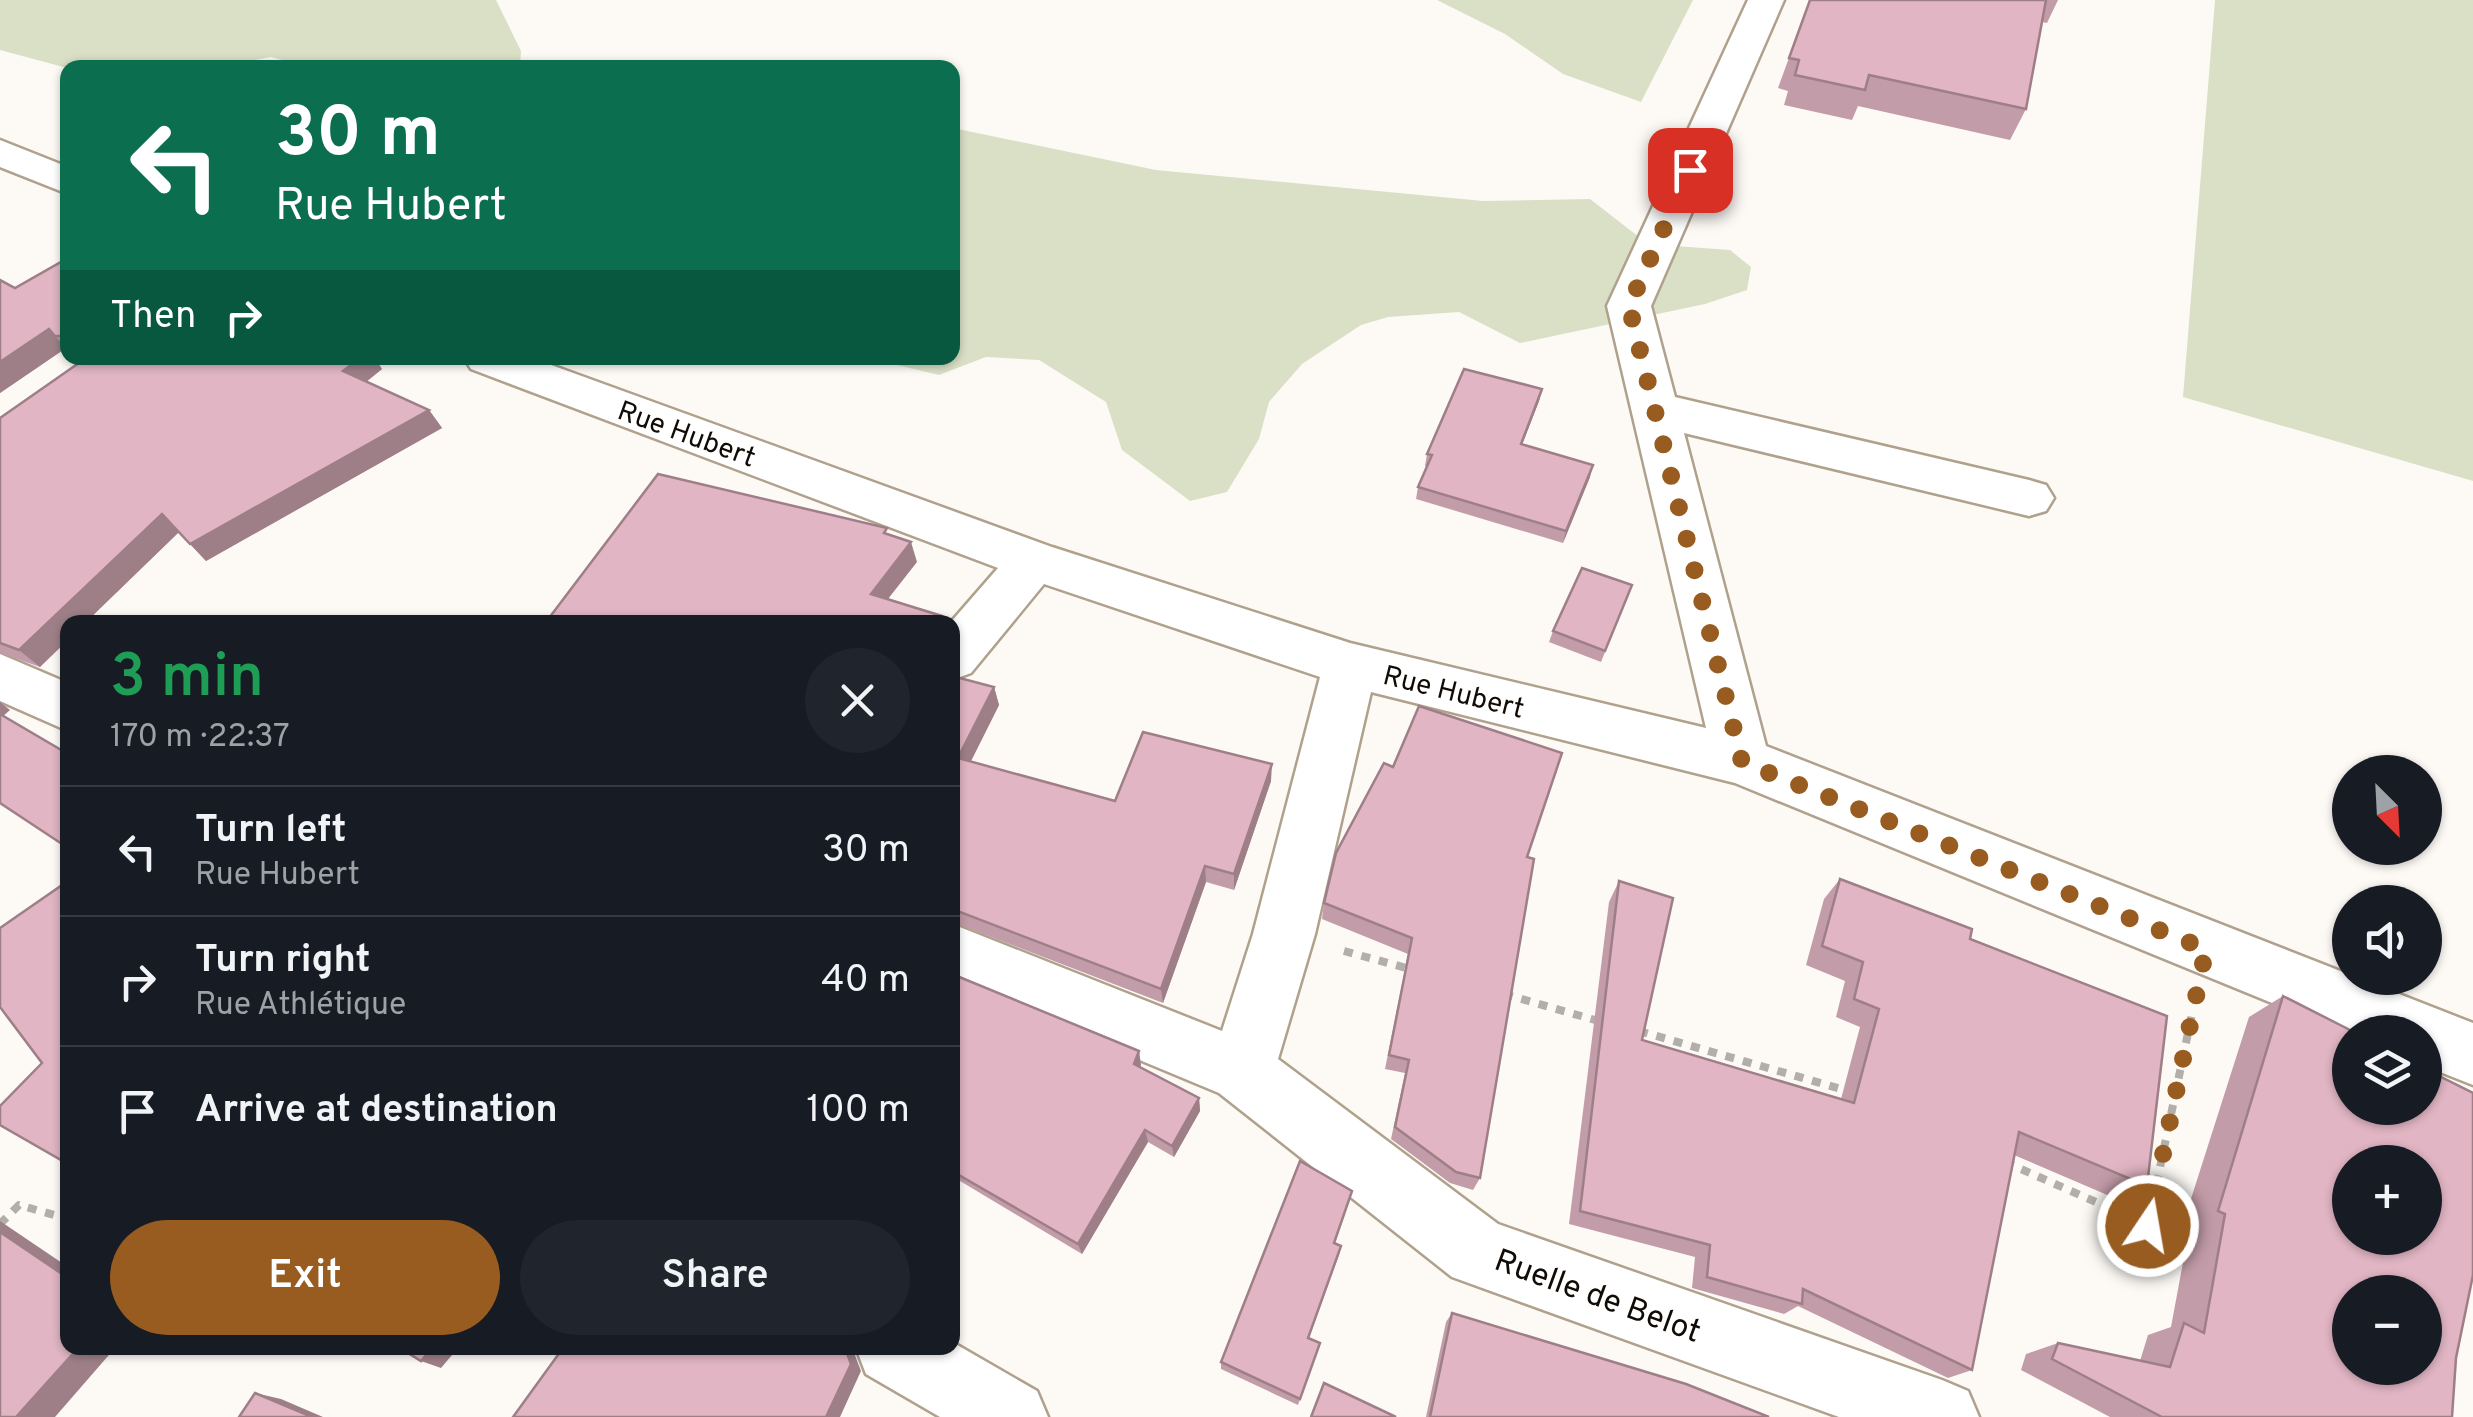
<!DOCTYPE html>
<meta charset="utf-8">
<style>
body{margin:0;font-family:Overpass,sans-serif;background:#20242c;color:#f1f3f6;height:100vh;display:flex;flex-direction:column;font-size:38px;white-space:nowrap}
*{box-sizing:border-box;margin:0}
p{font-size:32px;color:#9ea1a6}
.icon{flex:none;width:55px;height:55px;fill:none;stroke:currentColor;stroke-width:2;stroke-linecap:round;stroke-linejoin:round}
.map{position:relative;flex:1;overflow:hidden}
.side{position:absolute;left:60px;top:615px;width:900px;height:740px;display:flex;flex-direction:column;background:#171b24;border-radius:20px;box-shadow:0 2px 8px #0004}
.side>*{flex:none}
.banner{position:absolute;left:60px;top:60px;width:900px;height:305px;border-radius:20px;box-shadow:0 2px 8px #0004;background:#0b6e4f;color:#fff;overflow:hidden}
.needle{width:65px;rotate:156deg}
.buttons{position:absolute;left:2332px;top:755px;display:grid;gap:20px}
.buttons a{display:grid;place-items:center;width:110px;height:110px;border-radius:50%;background:#171b24;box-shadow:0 2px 8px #0004;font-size:50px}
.pin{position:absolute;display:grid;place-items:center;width:85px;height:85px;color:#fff;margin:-42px;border-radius:20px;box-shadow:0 5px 15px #0006}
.me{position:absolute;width:110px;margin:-55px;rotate:12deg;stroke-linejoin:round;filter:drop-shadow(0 0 8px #0008)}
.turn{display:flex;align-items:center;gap:35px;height:210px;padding:0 50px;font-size:45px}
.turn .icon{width:130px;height:130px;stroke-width:2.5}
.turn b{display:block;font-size:70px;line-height:85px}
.then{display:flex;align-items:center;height:95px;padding:0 50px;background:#0003;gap:20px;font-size:38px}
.round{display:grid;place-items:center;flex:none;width:105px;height:105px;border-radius:52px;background:#20242c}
.summary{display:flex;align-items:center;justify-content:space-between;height:170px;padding:0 50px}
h1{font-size:60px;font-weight:600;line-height:75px;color:#1e9e55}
.primary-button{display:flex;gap:20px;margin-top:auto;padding:20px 50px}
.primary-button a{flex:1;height:115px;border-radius:60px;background:#995c20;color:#fff;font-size:40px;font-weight:600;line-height:115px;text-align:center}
.primary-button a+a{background:#20242c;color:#f1f3f6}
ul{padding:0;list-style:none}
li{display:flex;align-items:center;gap:30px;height:130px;padding:0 50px;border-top:2px solid #363941}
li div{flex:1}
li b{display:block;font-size:38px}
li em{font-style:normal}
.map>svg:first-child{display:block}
.green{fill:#dae0c6}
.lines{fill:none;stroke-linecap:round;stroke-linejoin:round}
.minor-casing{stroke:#b0a18d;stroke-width:5}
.path{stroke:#b2aeaa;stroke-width:8;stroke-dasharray:9 9;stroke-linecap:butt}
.minor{fill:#fff;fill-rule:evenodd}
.wall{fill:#c29ca8}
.shaded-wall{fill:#9e7f88}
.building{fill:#e1b5c3;stroke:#9e7f88;stroke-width:2.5;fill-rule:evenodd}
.route{stroke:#995c20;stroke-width:18;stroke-dasharray:0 32.4}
.labels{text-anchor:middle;stroke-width:8;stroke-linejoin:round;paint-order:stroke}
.street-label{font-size:28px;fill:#110b05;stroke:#fff}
.near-street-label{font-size:32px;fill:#110b05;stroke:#fff}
</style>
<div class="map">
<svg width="2473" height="1417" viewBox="0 0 2473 1417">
<rect width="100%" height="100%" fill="#fdfaf6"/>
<g class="green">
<path d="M0,0H496L521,51L520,67L311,68L271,57L214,68H67L0,50Z"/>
<path d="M1437,0H1693L1641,102L1563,74L1505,34Z"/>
<path d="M2215,0H2473V481L2183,397Z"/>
<path d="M953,128L1156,170L1483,201L1590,199L1648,244L1730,250L1751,267L1747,290L1705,304L1520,343L1459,312L1388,317L1361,325L1302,364L1269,402L1259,439L1227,492L1190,501L1122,450L1106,402L1039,360L986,357L939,375L868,358H952Z"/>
</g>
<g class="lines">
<g class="minor-casing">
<g id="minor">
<path d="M1748,0H1784L1651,306L1675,397L2029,480L2046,485L2054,498L2046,511L2029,516L1684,433L1766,746L2473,1023V1085L2425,1066V1032L2350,1035L1735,783L1371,692L1315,934L1278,1059L1498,1224L1942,1380L1968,1391L1979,1417H1839L1452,1277L1219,1093L952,982V924L1222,1031L1253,934L1320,677L1044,584L971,673L952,680L951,622L998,568L471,369L464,358H532L1052,547L1350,643L1706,728L1607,306Z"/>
<path d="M0,140L68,167V194L0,167Z"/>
<path d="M0,654L68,683V731L0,701Z"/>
<path d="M952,1342L1037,1391L1048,1417H940L866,1374L856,1348H952Z"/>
</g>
</g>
<g class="path">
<path d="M1344,951L1410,969"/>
<path d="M1504,994L1602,1022"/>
<path d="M1639,1031L1848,1091"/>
<path d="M2005,1162L2148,1225L2193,1009"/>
<path d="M0,1224L19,1205L68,1219"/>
</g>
<use href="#minor" class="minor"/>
</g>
<g class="wall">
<path d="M1810,0H2058L2047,23L2042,22L2026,109L2010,140L1858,106L1852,120L1784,105L1788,91L1778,88Z"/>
<path d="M68,258V350L66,348L0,393L15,288Z"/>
<path d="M382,369L366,382L429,410L442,428L206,561L179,532L86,622H68L40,667L0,653V418Z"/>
<path d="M1542,389L1539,401L1522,444L1590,477L1563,543L1416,499L1418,487L1427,466H1425L1427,454Z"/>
<path d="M1632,585L1601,662L1549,642L1553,631Z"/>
<path d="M952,676L994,687L999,705L971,761L1115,801L1271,781L1234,890L1206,882L1163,1003L952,922Z"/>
<path d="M1527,857L1480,1178L1473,1190L1450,1183L1391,1139L1405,1073L1385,1069L1408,954L1322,919L1324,903Z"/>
<path d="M1840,879L1970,939L2147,1186L2119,1200L2014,1155L1972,1370L1948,1378L1798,1306L1784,1314L1692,1288L1695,1257L1569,1224L1609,902L1619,881L1642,1040L1841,1099L1860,1027L1836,1017L1845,981L1806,965L1824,899Z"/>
<path d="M952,974L1139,1051L1140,1067L1199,1098L1200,1111L1174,1157L1148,1142L1082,1254L960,1181L952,1194Z"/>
<path d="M2283,996L2456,1358L2452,1417H2110L2021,1370L2026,1354L2058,1343L2140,1361L2148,1335L2171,1327L2189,1230L2182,1227L2249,1017Z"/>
<path d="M1349,1201L1335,1243L1341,1246L1339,1255L1309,1338L1320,1343L1298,1405L1221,1369V1362Z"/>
<path d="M1452,1313L1769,1417H1426L1446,1322Z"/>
</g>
<g class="shaded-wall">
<path d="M49,329L66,348L0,393V362Z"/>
<path d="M360,358H375L382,369L356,390L343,371Z"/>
<path d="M1542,389L1539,401L1518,455L1521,444Z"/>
<path d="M429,410L442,428L206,561L190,544Z"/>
<path d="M1593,465L1590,477L1563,543L1566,531Z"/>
<path d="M162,514L179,532L86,622H68V640L40,667L19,650Z"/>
<path d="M911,542L917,562L877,613L871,594Z"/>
<path d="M994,687L999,705L964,775L958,758Z"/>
<path d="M0,702L10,710L1,718L0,717Z"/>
<path d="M1272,764L1271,781L1234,890V874Z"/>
<path d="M1205,866L1206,882L1163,1003L1161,989Z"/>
<path d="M1139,1051L1141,1065L1136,1077L1134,1064Z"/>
<path d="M1199,1098L1200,1111L1174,1157L1172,1146Z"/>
<path d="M1145,1130L1148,1142L1082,1254L1078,1244Z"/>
<path d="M953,1170L960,1181L952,1194Z"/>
<path d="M0,1221L68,1267V1278L0,1232Z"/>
<path d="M78,1348H115L55,1417H16Z"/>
<path d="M432,1348H458L441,1368L421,1361Z"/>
<path d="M845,1348H850L853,1350L861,1371L840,1417H826Z"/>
<path d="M255,1393L281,1399L323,1417H312Z"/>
</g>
<g class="building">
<path d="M1810,0H2046L2026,109L1869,75L1865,90L1795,75L1799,60L1789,58Z"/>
<path d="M68,258V336H55L49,329L0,362V280L15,288Z"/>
<path d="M86,358H360L343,371L429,410L190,544L162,514L19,650L0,643V418Z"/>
<path d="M1464,369L1542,389L1521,444L1593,465L1566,531L1418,487L1432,455L1427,454Z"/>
<path d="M658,474L887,528L884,533L911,542L871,594L942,616V622H546Z"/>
<path d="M1582,568L1632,585L1605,651L1553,631Z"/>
<path d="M349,618L361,622H344Z"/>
<path d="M952,676L994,687L958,758L1115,801L1143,732L1272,764L1234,874L1205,866L1161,989L952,909Z"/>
<path d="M1419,706L1562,753L1527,857L1534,859L1480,1178L1456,1172L1395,1127L1409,1060L1389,1055L1412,938L1324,903L1336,853L1384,763L1393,767Z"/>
<path d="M0,714L68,754V848L0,803Z"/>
<path d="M1840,879L1972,929L1970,939L2167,1016L2147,1186L2019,1132L1972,1370L1803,1289L1802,1304L1707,1277L1710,1245L1580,1211L1619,881L1673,898L1642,1040L1854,1103L1879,1009L1854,999L1863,962L1822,946Z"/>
<path d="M68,881V1164L0,1125V1106L42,1063L0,1007V928Z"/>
<path d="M952,974L1139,1051L1134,1064L1199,1098L1172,1146L1145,1130L1078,1244L952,1171Z"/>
<path d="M2283,996L2354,1032H2350V1108H2425V1069L2473,1093V1275L2456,1358L2452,1417H2162L2052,1359L2058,1343L2170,1367L2184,1323L2204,1333L2225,1214L2218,1211ZM2350,1162H2425V1238H2350ZM2350,1292H2425V1368H2350Z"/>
<path d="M1300,1161L1352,1191L1334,1243L1341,1246L1308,1338L1320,1343L1300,1399L1221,1362Z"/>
<path d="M0,1232L68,1278V1348H78L16,1417H0Z"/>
<path d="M1452,1313L1686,1384L1769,1417H1430Z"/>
<path d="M400,1348H432L421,1361Z"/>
<path d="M563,1348H845L851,1364L826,1417H513Z"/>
<path d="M1324,1383L1396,1417H1311Z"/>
<path d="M255,1393L312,1417H239Z"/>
</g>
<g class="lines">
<path class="route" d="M1690,170L1629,306L1742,762L2206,949L2148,1226"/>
</g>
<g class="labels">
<g class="street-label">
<text transform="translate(687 433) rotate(20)" y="10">Rue Hubert</text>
<text transform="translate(1454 691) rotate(14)" y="10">Rue Hubert</text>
</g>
<g class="near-street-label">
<text transform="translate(1598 1295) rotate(20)" y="11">Ruelle de Belot</text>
</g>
</g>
</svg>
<div class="buttons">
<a><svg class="needle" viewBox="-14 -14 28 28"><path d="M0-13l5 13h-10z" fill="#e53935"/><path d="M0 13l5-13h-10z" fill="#9ea1a6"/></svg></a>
<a><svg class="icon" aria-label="sound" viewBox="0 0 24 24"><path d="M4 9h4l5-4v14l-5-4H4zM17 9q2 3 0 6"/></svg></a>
<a><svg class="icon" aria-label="layers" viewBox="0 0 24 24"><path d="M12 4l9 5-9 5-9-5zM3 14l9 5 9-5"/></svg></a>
<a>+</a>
<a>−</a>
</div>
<div class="pin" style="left:1690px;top:170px;background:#d93025"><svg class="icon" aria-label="arrive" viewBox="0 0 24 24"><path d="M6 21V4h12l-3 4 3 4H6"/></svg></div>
<svg class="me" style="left:2148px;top:1226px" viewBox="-20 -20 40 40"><circle r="17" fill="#995c20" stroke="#fff" stroke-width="3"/><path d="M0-11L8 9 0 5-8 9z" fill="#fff"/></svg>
<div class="banner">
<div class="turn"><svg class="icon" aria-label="left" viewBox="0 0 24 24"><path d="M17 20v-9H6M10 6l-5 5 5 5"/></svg><div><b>30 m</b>Rue Hubert</div></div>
<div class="then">Then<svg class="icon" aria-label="right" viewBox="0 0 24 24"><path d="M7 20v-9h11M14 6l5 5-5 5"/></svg></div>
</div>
<section class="side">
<div class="summary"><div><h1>3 min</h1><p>170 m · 22:37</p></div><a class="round"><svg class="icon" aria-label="close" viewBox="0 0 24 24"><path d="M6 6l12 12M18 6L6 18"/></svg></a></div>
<ul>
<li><svg class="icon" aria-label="left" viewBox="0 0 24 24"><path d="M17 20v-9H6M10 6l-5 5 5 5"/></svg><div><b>Turn left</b><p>Rue Hubert</p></div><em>30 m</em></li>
<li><svg class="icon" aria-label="right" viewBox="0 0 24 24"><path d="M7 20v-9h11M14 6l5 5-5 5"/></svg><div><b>Turn right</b><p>Rue Athlétique</p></div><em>40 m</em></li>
<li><svg class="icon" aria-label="arrive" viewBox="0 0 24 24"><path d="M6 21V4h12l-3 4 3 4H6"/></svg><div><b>Arrive at destination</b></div><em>100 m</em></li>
</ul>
<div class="primary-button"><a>Exit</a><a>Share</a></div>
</section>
</div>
